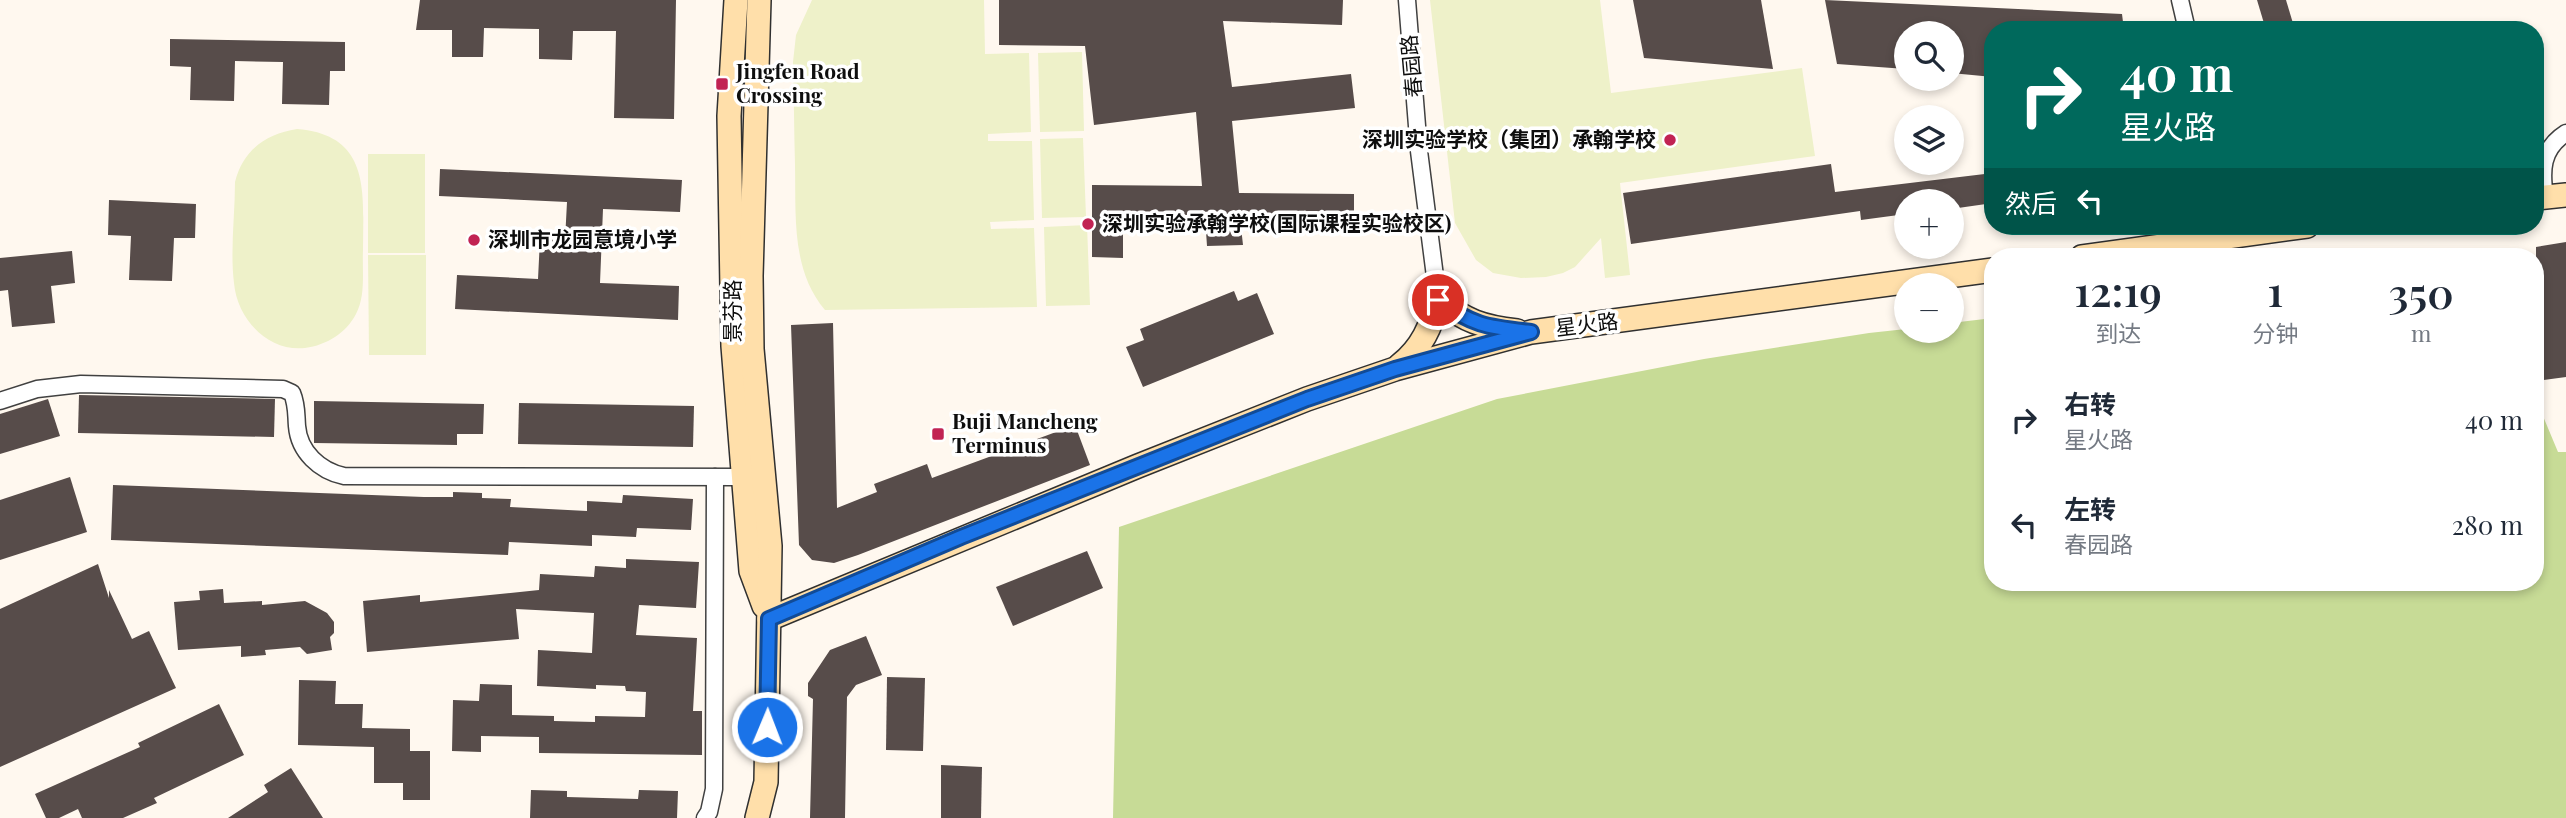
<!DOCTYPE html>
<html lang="zh">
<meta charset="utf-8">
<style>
body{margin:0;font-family:"Playfair Display","Noto Sans SC",serif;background:#f2f2f3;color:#1f2937;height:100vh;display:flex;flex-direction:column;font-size:26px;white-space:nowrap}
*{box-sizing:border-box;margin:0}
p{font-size:23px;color:#747a83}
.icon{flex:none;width:38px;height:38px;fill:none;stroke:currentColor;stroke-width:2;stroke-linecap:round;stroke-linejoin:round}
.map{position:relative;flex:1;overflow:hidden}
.side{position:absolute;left:1984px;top:248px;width:560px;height:343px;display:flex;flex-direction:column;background:#fff;border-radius:28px;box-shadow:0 4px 10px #0003}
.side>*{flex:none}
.top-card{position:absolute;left:1984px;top:21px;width:560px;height:214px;border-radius:28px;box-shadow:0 4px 10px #0003;background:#00695c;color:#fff;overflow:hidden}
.tools{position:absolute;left:1894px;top:21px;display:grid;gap:14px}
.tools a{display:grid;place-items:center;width:70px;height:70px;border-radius:50%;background:#fff;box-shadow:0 4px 10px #0003;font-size:35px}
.pin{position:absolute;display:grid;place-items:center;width:60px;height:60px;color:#fff;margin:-30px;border:4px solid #fff;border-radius:50%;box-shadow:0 2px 7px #0007}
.me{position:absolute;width:77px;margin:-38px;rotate:1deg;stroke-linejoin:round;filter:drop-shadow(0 0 5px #0008)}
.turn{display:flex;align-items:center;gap:24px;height:147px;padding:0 21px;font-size:32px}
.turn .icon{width:91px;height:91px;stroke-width:2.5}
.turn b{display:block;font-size:49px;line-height:60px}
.then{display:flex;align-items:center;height:66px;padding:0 21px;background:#0003;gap:14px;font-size:26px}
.eta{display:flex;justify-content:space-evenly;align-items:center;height:119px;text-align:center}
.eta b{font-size:42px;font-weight:600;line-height:49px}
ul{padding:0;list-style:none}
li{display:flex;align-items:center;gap:21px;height:105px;padding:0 21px}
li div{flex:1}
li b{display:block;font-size:26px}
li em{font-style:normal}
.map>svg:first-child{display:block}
.forest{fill:#c7db96}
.pitch{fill:#eef1c9}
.building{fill:#574c4a}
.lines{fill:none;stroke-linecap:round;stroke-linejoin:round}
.street-casing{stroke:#414141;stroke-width:19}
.secondary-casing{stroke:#303030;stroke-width:26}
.street{stroke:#fff;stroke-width:16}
.secondary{stroke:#ffdfaa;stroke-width:23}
.route-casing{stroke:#114b97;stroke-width:18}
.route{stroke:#1a73e8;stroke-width:12}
.poi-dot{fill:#c12353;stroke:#fff;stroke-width:2.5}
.labels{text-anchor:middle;stroke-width:7;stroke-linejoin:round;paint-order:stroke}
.street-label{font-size:21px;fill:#0e0e0e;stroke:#fff}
.poi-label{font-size:21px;font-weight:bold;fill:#0e0e0e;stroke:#fff;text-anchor:start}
</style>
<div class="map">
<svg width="2566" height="818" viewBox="0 0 2566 818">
<rect width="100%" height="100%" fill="#fff8ef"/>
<path class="forest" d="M1993,318V583H2536V406L2540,409L2558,452H2566V818H1113L1119,527L1497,399L1704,359L1869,333L1906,329L1951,331V323Z"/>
<g class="pitch">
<path d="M812,0H984L985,54L1029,53L1031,132L988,134V141H1032L1034,220L990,222L991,229L1034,228L1037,307L825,310C791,270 796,215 795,165C794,131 794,97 793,62L796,35Z"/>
<path d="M1430,0H1600L1611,93L1802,68L1815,156L1620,183L1630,275L1605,278L1601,238L1575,267L1563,273L1546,277L1521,278L1493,273L1476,260L1455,223Z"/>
<path d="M1082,52L1084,131L1040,132L1038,53Z"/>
<path d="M297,129C372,135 363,194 363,250C362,271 366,295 356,314C346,333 327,345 305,348C268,352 237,319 234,283C230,251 235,215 235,182C243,150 266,134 297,129Z"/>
<path d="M1083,138L1086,217L1042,218L1040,139Z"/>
<rect x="368" y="154" width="57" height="99"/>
<path d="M1087,225L1090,305L1046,306L1044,227Z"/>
<path d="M368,255H426V355H369Z"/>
</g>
<g class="building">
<path d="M420,0H676L674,119L614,118L616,31H573L572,60L539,59V29L484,28L483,57H452V30H416Z"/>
<path d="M999,0H1343L1342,25L1223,21L1232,87L1351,74L1355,108L1232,121L1239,193L1354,194V230L1241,227L1243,245L1207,246L1205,217L1123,216V258L1092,257V185L1202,186L1196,112L1094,125L1085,46L999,45Z"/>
<path d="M1633,0H1761L1773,69L1644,58Z"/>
<path d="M1825,0L2122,14L2124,30H1993V77L1951,73V33H1906V69L1837,64Z"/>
<path d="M2257,0H2286L2295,30H2266Z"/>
<path d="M170,39L345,42V71H330L329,105L282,104L283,62L235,61L234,101L190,100L191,67L170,66Z"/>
<path d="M1831,164L1835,192L1993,173V203L1951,209V201H1906V214L1861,220L1860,211L1631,244L1623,193Z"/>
<path d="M440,169L682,180L680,212L603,209L600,283L679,286L678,320L455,309L457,275L538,279L540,239L565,240L567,202L439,196Z"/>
<path d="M109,200L196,204L195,238H174L172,281L129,280L131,236L108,235Z"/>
<path d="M2566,242V377L2536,381V247Z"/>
<path d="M72,251L75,283L51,286L55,323L12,327L8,290L0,291V258Z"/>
<path d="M1234,291L1238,301L1257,293L1274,334L1143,387L1126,347L1144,340L1140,329Z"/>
<path d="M833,323L837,508L877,492L874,484L927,464L932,478L1075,425L1090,465L858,555L834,563L812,560L799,545L791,325Z"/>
<path d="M79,395L275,399L274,437L78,433Z"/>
<path d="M48,399L60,436L0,454V414Z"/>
<path d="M314,401L484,404L483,434H457V445L314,443Z"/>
<path d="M519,403L694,406L693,447L518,444Z"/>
<path d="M70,477L87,532L0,560V500Z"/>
<path d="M113,485L424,497H453V492L482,493V498L511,499L510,507L587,511V501L622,503L623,495L693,499L691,530L637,528L636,537L592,535V546L509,542L508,555L111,540Z"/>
<path d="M1087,551L1103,588L1013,626L996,587Z"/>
<path d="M626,559L699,562L696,608L639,605L636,635L697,638L693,711H702V755L539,753V737L481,736V752L452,751L453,700L479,701L480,684L512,685V715L554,716V721L595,722V716L645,717L646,692L626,691L625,686L596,685V689L537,686L538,650L592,653L594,613L516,609L519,639L367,652L363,601L420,595V602L539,590L540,574L594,577L595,566L626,568Z"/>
<path d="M98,564L109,598V590L132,639L149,631L176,688L0,767V609Z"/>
<path d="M223,589L224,603L262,601V605L305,601L327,613L334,622V633L330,637L332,650L307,654L300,647L265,650L266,655L241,657V646L178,650L174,602L200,600L199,591Z"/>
<path d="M866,636L882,675L856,685L847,697L845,818H810L813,699L808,696V683L830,650Z"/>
<path d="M887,677L925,678L923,751L886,750Z"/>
<path d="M299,680L336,681L335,704H363L362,728L410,729V751H430V800H403V783H374V747L298,745Z"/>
<path d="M219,704L244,755L154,798L157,803L123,818H82L78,809L59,818H46L35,794L140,747L138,743Z"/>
<path d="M941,765L982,767L981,818H941Z"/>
<path d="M291,768L323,818H228L268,792L264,785Z"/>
<path d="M531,790L567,791V797L638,799L639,790L678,791L677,818H530Z"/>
</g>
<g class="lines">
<g class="street-casing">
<g id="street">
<path d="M1407,0L1419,151L1438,300"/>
<path d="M2180,0L2187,30"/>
<path d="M2545,197C2541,171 2541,149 2566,133"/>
<path d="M0,401L37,389L81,384L283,389L292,393C297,405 296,413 297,426C299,452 320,471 344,476L743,477"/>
<path d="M705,818L709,812L714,789L715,477"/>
</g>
</g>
<g class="secondary-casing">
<g id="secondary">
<path d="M736,0L729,116L733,346L751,571L764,606"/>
<path d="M2536,198L2566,195"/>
<path d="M2082,257L2307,226"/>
<path d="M1400,365C1422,348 1431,326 1438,300C1466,321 1482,327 1517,331"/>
<path d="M769,619L1138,466L1307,399L1395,369L1531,332L1993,270"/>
<path d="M757,818L766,782L770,546L752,349L751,276L759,0"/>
</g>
</g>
<use href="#street" class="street"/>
<use href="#secondary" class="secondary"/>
</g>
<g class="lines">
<g class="route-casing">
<path id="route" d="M767,727L769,619L961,537L1307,399L1395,369L1531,332C1488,327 1473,326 1438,300"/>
</g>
<use href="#route" class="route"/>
</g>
<g class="poi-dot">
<rect x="715" y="77" width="14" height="14" rx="3.5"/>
<circle cx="1670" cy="140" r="7"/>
<circle cx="1088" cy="224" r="7"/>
<circle cx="474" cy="240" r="7"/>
<rect x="931" y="427" width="14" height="14" rx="3.5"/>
</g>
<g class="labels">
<g class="street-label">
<text transform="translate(1412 66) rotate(-95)" y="7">春园路</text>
<text transform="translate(733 311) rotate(-90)" y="7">景芬路</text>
<text transform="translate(1587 325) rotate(-7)" y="7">星火路</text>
</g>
<g class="poi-label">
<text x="736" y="79">Jingfen Road<tspan x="736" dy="24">Crossing</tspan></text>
<text x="1656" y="147" text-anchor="end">深圳实验学校（集团）承翰学校</text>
<text x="1102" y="231">深圳实验承翰学校(国际课程实验校区)</text>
<text x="488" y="247">深圳市龙园意境小学</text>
<text x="952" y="429">Buji Mancheng<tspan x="952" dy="24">Terminus</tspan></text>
</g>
</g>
</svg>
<div class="tools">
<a><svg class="icon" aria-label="search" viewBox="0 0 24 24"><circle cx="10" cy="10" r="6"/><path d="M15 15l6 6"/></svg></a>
<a><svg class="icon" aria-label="layers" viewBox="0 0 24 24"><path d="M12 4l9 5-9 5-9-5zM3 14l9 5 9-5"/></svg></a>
<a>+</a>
<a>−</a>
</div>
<div class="pin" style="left:1438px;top:300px;background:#d93025"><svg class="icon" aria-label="arrive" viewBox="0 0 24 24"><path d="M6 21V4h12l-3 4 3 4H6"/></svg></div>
<svg class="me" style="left:767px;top:727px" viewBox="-20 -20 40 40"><circle r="17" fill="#1a73e8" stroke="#fff" stroke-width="3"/><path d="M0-11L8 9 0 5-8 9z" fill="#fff"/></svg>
<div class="top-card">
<div class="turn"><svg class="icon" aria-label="right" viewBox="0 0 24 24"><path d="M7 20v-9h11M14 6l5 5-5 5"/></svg><div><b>40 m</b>星火路</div></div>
<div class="then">然后<svg class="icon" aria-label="left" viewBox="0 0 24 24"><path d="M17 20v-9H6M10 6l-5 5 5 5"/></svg></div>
</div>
<section class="side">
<div class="eta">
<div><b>12:19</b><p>到达</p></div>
<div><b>1</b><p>分钟</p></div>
<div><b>350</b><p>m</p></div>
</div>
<ul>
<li><svg class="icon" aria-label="right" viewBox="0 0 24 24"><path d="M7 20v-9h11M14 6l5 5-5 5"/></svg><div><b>右转</b><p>星火路</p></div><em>40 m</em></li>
<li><svg class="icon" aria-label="left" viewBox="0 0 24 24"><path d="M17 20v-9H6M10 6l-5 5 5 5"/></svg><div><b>左转</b><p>春园路</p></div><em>280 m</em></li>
</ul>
</section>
</div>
